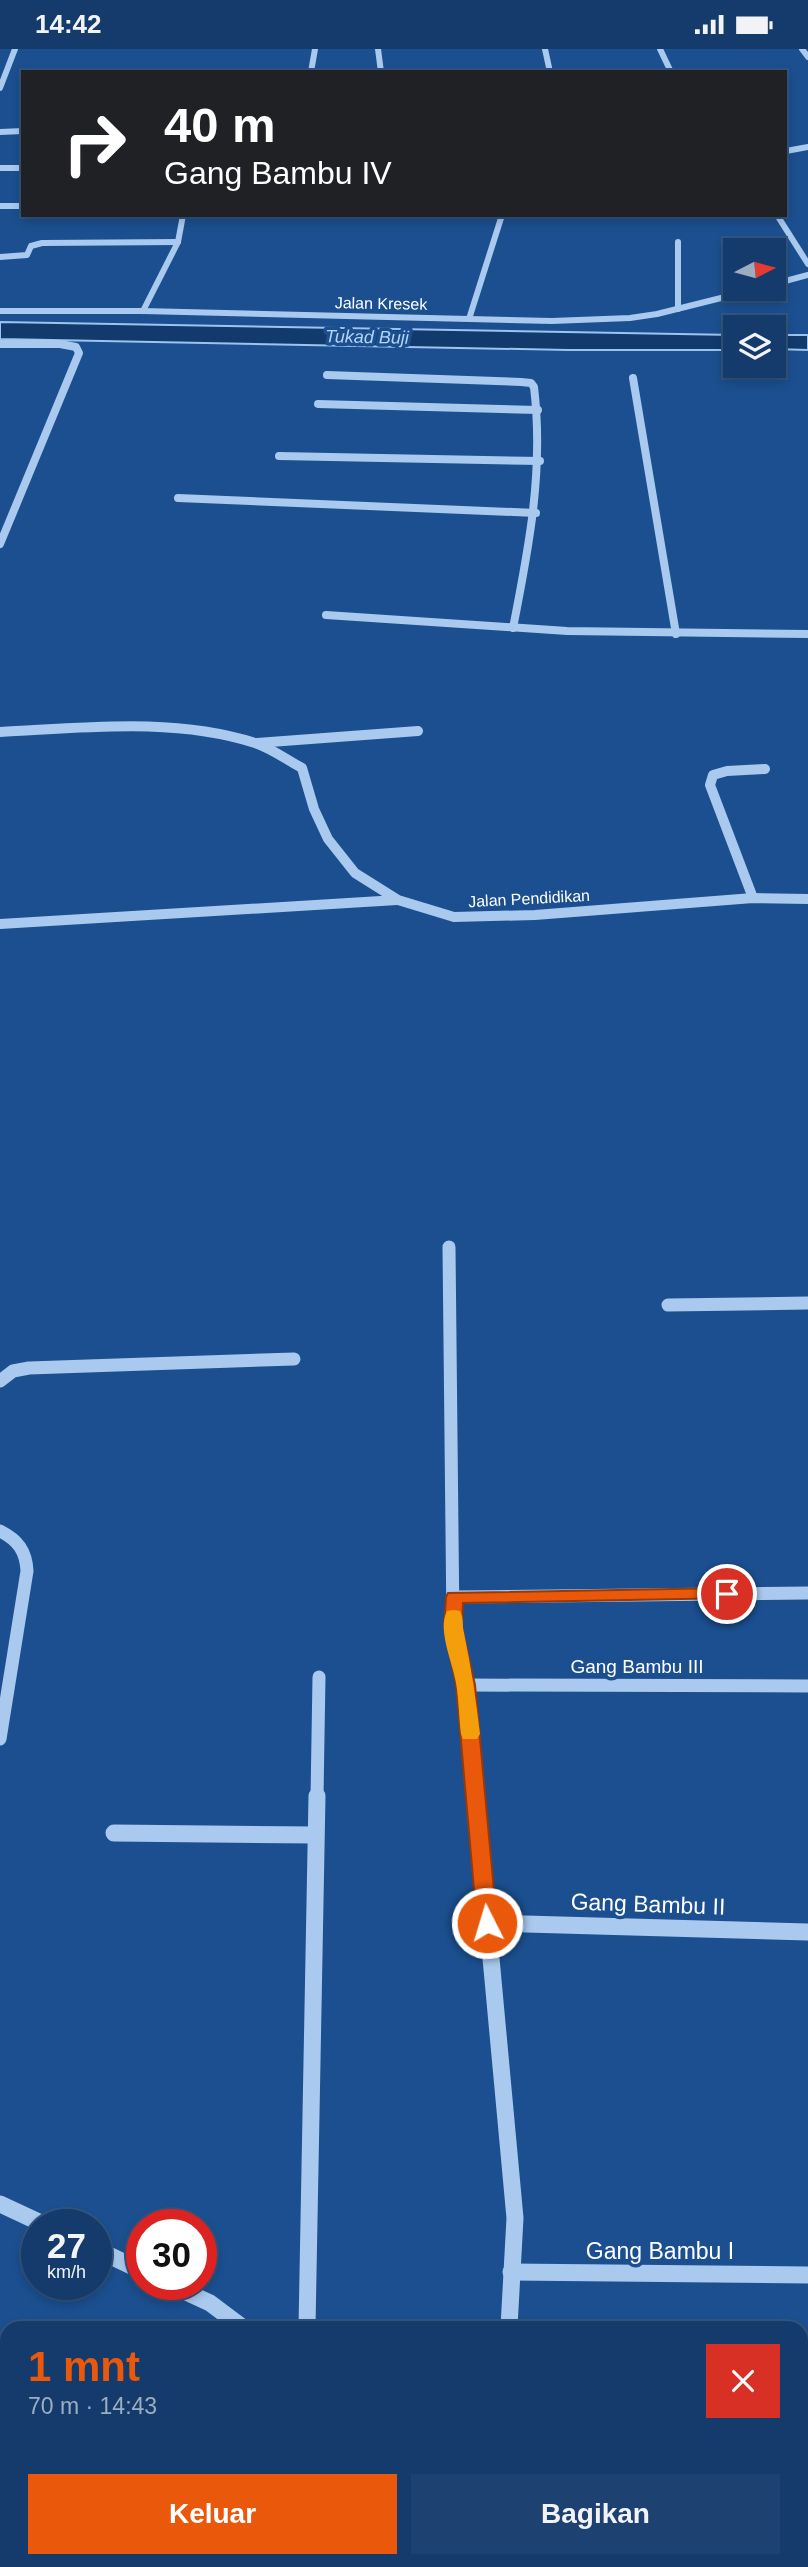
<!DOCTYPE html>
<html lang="id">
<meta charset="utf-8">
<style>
body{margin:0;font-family:Helvetica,sans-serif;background:#1d4271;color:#f1f3f6;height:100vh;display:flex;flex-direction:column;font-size:26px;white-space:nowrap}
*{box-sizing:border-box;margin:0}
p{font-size:23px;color:#9dadc1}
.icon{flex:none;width:38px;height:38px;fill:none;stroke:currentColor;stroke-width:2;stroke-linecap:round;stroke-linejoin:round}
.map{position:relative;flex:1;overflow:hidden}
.sheet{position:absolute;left:0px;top:2272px;width:808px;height:247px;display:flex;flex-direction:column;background:#143b6b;border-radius:21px 21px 0 0;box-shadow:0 4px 10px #0003,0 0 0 2px #33557e}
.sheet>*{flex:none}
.guide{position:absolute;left:21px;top:21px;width:766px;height:147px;border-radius:0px;box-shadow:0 4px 10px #0003,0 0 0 2px #33557e;background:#202124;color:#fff;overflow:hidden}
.needle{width:46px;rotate:84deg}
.buttons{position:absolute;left:723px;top:189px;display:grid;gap:14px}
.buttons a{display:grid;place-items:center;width:63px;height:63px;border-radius:0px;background:#143b6b;box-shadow:0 4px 10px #0003,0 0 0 2px #33557e;font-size:35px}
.speed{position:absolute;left:21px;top:2160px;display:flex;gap:14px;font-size:35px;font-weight:700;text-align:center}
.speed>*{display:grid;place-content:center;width:91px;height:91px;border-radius:50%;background:#143b6b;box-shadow:0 4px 10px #0003,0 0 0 2px #33557e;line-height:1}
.speed small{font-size:18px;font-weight:400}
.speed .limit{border:10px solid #d22;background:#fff;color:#111}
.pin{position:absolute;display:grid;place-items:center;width:60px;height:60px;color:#fff;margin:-30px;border:4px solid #fff;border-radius:50%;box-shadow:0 2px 7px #0007}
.me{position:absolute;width:77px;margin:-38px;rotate:355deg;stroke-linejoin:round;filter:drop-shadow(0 0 5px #0008)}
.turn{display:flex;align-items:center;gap:24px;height:147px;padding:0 28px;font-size:32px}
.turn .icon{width:91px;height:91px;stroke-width:2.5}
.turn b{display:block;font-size:49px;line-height:60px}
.round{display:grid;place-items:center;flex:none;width:74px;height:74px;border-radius:0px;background:#1d4271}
.overview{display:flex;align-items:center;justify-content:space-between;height:119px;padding:0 28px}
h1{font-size:42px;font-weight:700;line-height:52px;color:#ea580c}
.action{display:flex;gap:14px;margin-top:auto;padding:14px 28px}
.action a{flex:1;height:80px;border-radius:0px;background:#ea580c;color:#fff;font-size:28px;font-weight:700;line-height:80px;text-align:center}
.action a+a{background:#1d4271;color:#f1f3f6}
.status{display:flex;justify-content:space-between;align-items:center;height:49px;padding:0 35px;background:#143b6b;direction:ltr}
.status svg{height:19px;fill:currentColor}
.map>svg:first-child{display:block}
.water{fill:#123a6d;stroke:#9cc4f0;stroke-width:2}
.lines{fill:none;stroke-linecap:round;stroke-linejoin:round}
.minor-far4{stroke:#a9c9ee;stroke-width:6}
.minor-far3{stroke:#a9c9ee;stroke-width:8}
.minor-far2{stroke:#a9c9ee;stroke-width:10}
.minor-far1{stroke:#a9c9ee;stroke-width:13}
.minor{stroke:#a9c9ee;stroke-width:17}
.route{fill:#ea580c;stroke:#983908;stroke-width:2}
.slow{fill:#f59e0b}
.labels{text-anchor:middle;stroke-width:7;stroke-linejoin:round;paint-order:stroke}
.far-street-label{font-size:16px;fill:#fff;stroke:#1b4f8f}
.far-water-label{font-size:18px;font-style:italic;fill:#b5d3f5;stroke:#1b4f8f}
.street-label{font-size:19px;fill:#fff;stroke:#1b4f8f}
.near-street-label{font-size:23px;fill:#fff;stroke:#1b4f8f}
</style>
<div class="status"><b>14:42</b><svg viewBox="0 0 49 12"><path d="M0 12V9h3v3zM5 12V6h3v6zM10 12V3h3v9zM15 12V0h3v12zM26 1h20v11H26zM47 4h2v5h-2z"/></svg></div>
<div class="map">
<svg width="808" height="2518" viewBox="0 0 808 2518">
<rect width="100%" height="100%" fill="#1b4f8f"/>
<g class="water">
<path d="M0,273L735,286V301H568L0,290Z"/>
<path d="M774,286H808V301L774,300Z"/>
</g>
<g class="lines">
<g class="minor-far4">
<path d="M378,0L381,23"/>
<path d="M545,0L550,23"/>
<path d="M660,0L671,23"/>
<path d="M802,0L808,8"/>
<path d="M311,23L315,0"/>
<path d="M0,39L15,0"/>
<path d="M0,83L23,82"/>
<path d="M786,102L808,98"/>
<path d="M0,119H23"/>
<path d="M0,157H23"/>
<path d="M777,166L808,215"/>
<path d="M678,193V260"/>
<path d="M0,208L27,206L31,197L42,194L178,193"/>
<path d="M774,235L808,226"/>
<path d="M0,262H143L552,272L630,269L657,265L757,240"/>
<path d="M143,262L178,193L183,166"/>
<path d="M469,270L502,166"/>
</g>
<g class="minor-far3">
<path d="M0,295H60L76,298L79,304L0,495"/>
<path d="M327,326L521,333L531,334L534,338C544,421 529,498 513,579"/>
<path d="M633,329L676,585"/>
<path d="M318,355L538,361"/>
<path d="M279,407L540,412"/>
<path d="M178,449L536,464"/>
<path d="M326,566L567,582L808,585"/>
</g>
<g class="minor-far2">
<path d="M0,683C83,679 174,668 255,694C271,699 287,711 302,719L314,760L328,790L355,824L398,851L454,868L535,866L753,849L808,850"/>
<path d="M257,694L418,682"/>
<path d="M753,849L710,736L713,726L727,722L765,720"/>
<path d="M0,875L397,851"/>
</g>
<g class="minor-far1">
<path d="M449,1198L453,1578L466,1636L476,1748"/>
<path d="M668,1256L808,1254"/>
<path d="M0,1332L13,1322L29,1319L294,1310"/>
<path d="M0,1482C18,1491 26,1502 27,1522L0,1690"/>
<path d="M455,1548L808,1544"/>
<path d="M466,1636L808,1637"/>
<path d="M317,1748L319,1628"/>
</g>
<g class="minor">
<path d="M476,1747L515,2169L509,2278"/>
<path d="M114,1784L314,1786"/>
<path d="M487,1874L808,1883"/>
<path d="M0,2155L43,2175"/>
<path d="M96,2200L142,2222"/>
<path d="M511,2223L808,2226"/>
<path d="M169,2235L210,2254L242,2278"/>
<path d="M307,2278L317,1747"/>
<path d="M425,2511L428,2518"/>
</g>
</g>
<path class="route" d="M727,1539L736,1545L734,1549L463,1554L462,1578L475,1636L497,1874L494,1879L487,1881L480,1879L477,1874L456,1636L444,1578L446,1548L448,1544Z"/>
<path class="slow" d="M454,1561L460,1562C464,1569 462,1576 464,1584C471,1618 476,1651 480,1685L477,1690H463L461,1685C459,1669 459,1651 456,1634C453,1614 437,1581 447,1562Z"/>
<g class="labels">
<g class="far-street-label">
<text transform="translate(381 254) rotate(1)" y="6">Jalan Kresek</text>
<text transform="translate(529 849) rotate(-3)" y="6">Jalan Pendidikan</text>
</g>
<g class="far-water-label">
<text transform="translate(367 288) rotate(1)" y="6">Tukad Buji</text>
</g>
<g class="street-label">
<text x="637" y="1624">Gang Bambu III</text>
</g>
<g class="near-street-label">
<text transform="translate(648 1855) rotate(2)" y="8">Gang Bambu II</text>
<text x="660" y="2210">Gang Bambu I</text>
</g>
</g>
</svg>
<div class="buttons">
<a><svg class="needle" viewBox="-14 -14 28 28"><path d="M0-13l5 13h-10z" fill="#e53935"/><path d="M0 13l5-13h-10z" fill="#9dadc1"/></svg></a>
<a><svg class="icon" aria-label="layers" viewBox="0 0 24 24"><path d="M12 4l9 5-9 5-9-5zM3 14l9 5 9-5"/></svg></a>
</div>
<div class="speed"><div>27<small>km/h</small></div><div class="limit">30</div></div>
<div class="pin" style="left:727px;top:1545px;background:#d93025"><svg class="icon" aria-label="arrive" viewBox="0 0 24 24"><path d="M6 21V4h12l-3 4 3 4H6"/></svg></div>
<svg class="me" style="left:487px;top:1874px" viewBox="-20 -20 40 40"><circle r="17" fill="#ea580c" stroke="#fff" stroke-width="3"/><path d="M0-11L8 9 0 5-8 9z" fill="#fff"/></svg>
<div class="guide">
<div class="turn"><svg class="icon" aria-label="right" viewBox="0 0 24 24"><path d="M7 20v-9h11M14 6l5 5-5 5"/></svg><div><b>40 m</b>Gang Bambu IV</div></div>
</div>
<section class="sheet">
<div class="overview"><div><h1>1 mnt</h1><p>70 m · 14:43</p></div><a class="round" style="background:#d93025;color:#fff"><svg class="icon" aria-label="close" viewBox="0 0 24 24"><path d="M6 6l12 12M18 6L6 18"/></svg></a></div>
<div class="action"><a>Keluar</a><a>Bagikan</a></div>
</section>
</div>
